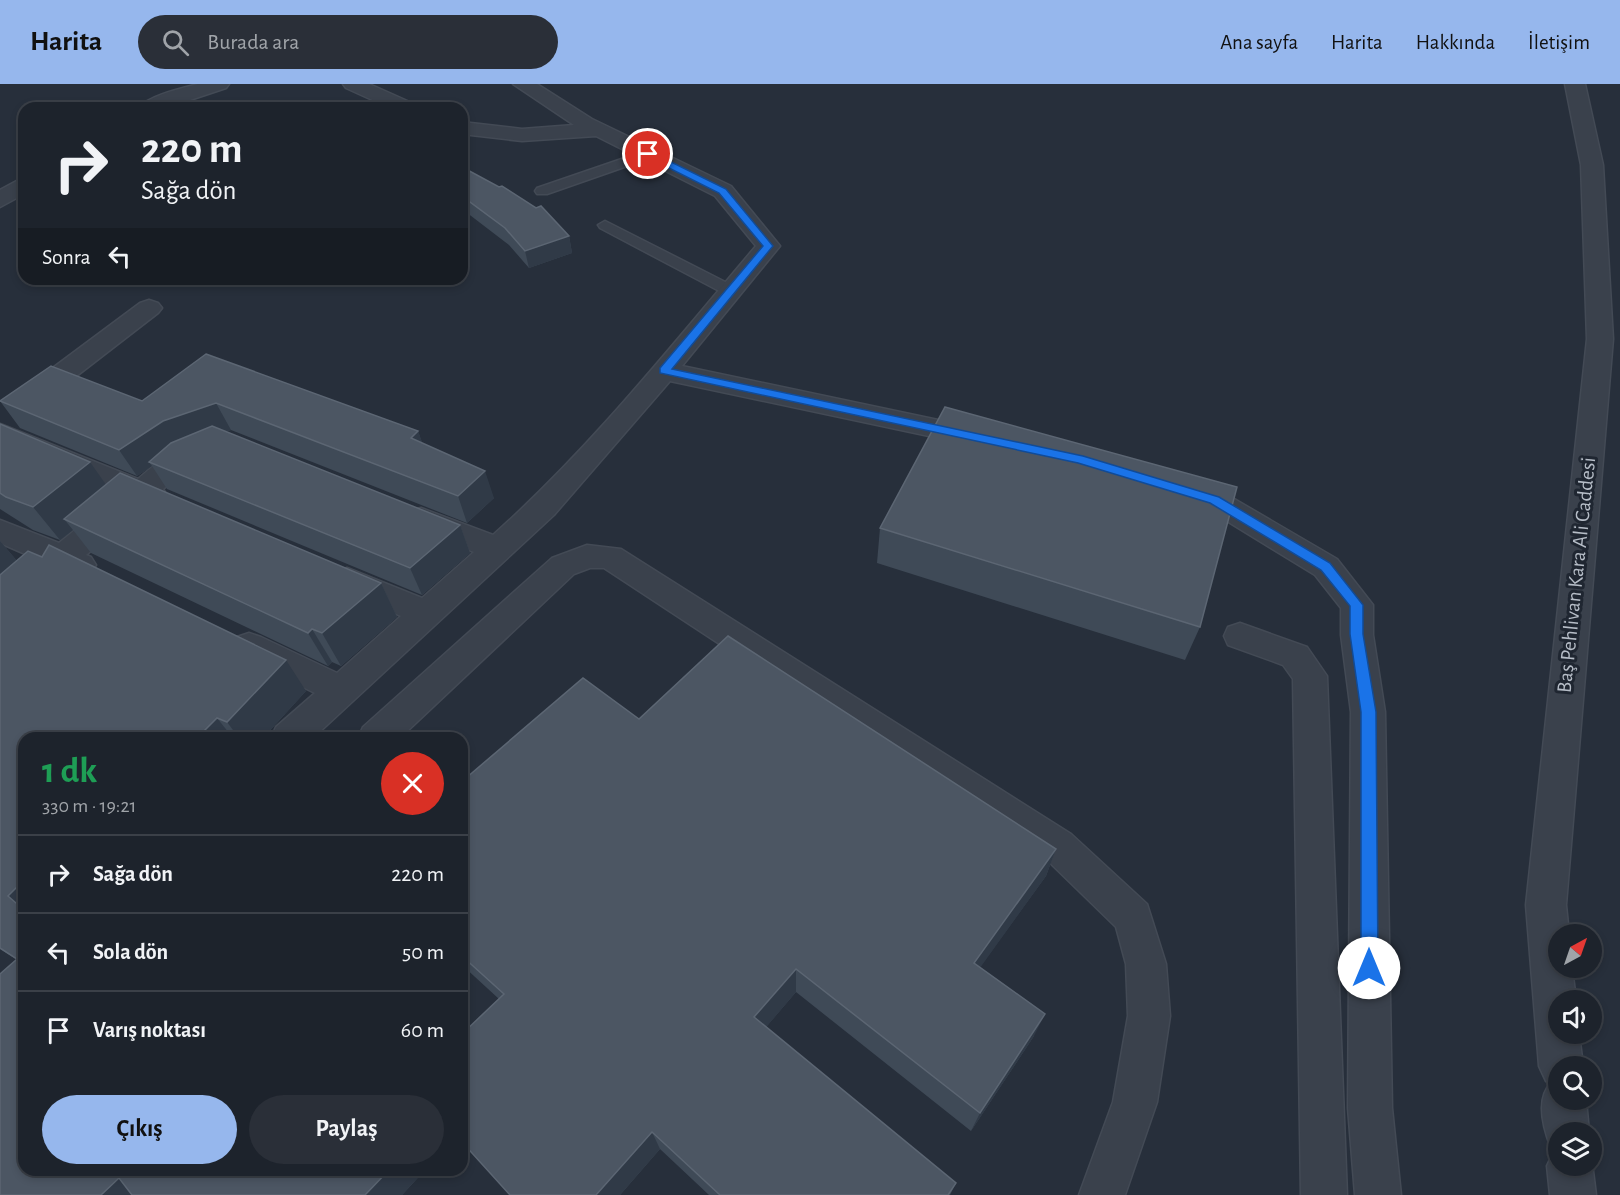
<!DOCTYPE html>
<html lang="tr">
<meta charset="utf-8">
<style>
body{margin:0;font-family:"Alegreya Sans",sans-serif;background:#2a2f38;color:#f1f3f6;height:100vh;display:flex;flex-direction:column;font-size:22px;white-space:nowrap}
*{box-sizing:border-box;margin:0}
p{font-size:20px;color:#a0a4a9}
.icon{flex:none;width:33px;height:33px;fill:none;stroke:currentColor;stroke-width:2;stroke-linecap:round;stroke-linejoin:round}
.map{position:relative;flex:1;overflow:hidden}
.sheet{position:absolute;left:18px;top:648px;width:450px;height:444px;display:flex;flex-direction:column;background:#1d232c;border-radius:18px;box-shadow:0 3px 9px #0003,0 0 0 2px #3b4048}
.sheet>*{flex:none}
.top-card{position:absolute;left:18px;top:18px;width:450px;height:183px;border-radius:18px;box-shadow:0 3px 9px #0003,0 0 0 2px #3b4048;background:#1d232c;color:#f1f3f6;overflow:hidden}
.needle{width:39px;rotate:40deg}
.controls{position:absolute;left:1548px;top:840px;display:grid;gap:12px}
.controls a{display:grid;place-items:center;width:54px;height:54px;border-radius:50%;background:#1d232c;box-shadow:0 3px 9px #0003,0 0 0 2px #3b4048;font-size:30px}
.pin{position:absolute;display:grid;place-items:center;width:51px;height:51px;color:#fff;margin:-26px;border:3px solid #fff;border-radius:50%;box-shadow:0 2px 6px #0007}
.me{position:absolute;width:66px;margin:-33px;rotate:0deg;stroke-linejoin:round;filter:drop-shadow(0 0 4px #0008)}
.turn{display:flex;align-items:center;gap:21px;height:126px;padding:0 24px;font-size:27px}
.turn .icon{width:78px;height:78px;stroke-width:2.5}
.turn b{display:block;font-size:42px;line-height:51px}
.then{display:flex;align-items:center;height:57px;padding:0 24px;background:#0003;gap:12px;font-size:22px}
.round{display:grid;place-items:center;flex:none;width:63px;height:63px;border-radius:32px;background:#2a2f38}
.overview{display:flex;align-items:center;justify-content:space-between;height:102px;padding:0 24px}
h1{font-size:36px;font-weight:700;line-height:45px;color:#1e9e55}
.primary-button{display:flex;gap:12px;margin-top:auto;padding:12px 24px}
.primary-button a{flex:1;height:69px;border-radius:36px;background:#96b7ed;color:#111;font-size:24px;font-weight:700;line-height:69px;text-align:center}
.primary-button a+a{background:#2a2f38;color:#f1f3f6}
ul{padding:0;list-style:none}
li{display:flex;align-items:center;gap:18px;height:78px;padding:0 24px;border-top:2px solid #3b4048}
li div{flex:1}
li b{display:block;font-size:22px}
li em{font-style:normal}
header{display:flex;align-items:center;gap:36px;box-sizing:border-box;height:84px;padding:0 30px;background:#96b7ed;color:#111}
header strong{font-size:28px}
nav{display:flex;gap:33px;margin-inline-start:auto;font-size:21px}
.search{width:420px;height:54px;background:#2a2f38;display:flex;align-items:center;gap:15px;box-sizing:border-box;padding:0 21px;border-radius:33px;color:#a0a4a9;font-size:22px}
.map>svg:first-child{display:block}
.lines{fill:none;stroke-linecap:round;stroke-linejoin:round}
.service-casing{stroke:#434a55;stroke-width:3}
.minor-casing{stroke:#434a55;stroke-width:3}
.tertiary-casing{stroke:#434a55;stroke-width:3}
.service{fill:#3a414c;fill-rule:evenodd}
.minor{fill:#3a414c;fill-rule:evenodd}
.tertiary{fill:#3a414c;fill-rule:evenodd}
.wall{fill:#3f4a57}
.shaded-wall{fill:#303a47}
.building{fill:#4c5663;stroke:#5c6673;stroke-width:1.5}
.route{fill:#1a73e8;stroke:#114b97;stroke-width:1.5}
.labels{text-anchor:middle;stroke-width:6;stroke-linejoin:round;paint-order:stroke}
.street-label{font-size:21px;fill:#b6bdc7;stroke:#1f2631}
</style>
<header>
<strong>Harita</strong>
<div class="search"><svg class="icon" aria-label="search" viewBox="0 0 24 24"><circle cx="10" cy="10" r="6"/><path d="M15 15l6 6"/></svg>Burada ara</div>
<nav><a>Ana sayfa</a><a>Harita</a><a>Hakkında</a><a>İletişim</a></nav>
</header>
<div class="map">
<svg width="1620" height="1111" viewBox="0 0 1620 1111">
<rect width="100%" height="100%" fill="#272f3b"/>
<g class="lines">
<g class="service-casing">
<g id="service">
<path d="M648,66L655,70L653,73L547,110H537L535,107L537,104Z"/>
<path d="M605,137L737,204L739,207L737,210H725L600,144L598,141Z"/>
</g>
</g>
<g class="minor-casing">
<g id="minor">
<path d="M198,0H229L226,4L166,24H139C147,12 183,4 198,0Z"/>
<path d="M343,0H369L414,20L417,24H390L346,4Z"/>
<path d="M513,0H537L592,35L731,102L780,162L682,282L976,344L986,346L990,353L986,360L976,362L670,297L554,431L313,654H271L276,643L315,609L237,571L232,562L237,553L249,549L261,553L337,589L401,532L336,504L331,496L336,488L347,484L422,514L474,468L410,443L406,435L410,427L421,424L493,451C590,365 672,261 756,162L715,112L596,52L522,57L462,50V38L522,45L574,41Z"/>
<path d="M24,93V110L0,123V106Z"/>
<path d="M149,216L158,219L162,224L158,229L39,321L29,324L19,321L15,315L19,309L140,219Z"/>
<path d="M0,340L138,395C157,379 181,355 208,362L212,369L208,376L187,385L163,405L168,413L163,420L153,423L145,421L86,471L91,473L96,481L91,489L80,493L66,488L11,535L0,538V508L39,476L0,459V436L59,459L119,410L0,360Z"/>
<path d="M1189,398L1224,409L1337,475L1373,521V551L1385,628L1392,1024L1401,1111H1355L1348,1024L1351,628L1341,551V524L1315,491L1204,423L1179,415L1174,408L1179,401Z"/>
<path d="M587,461L621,465L1071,750L1147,820L1166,880L1170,932L1157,1018L1125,1111H1079L1113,1018L1128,932L1126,880L1116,843L1045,774L604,484H590L574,490L400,654H358L363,643L552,474Z"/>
<path d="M1240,539L1307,563L1327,592L1347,1111H1301L1293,595L1283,581L1228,561L1224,552L1228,543Z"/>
</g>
</g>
<g class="tertiary-casing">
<path id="tertiary" d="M1565,0H1585L1603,81L1613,255L1566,821L1569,850H1558V884H1572L1576,916H1558V950H1579L1583,982H1558V1016H1586L1589,1048H1558V1082H1592V1079L1596,1111H1550L1547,1082L1555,1065L1551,1064C1544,1046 1535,1015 1551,999L1546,997L1539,982L1526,821L1587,255L1581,81Z"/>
</g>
<use href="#service" class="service"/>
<use href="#minor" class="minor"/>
<use href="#tertiary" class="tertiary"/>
</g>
<g class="wall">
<path d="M462,83L569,152L572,169L529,184L509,161L462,125Z"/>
<path d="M206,270L418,347L422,359L494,414L467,439L231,346L225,348L460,441L470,469L422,511L167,405L152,382L137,392L20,344L0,317H142Z"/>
<path d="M0,340L106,401L381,499L397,533L341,582L332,578L328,582L91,469L73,446L60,456L33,446L0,425Z"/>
<path d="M880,444L1200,543L1185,576L877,479Z"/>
<path d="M0,457L17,477L306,607L263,654H24V1086H425L402,1111H0L16,875L0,865Z"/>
<path d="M639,635L1056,765L1046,792L980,883L1034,952L971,1047L796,908L766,943L956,1099L950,1111H709L660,1065L620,1111H510L499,915L462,881V691L466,694Z"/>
</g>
<g class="shaded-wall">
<path d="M569,152L572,169L529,184L525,167Z"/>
<path d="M216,319L231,346L179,363L149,378L152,382L137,392L119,366L163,337Z"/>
<path d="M418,347L428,374L411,354Z"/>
<path d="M90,378L114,412L64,435L73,446L60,456L33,423Z"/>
<path d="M485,387L494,414L467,439L458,412Z"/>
<path d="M460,441L470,469L422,511L410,484Z"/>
<path d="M0,457L24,485L0,506Z"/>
<path d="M381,499L397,533L341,582L322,549Z"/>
<path d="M312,545L332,578L328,582L308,549Z"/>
<path d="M286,576L306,607L263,654H239L227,638Z"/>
<path d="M217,634L233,654H197Z"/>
<path d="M1056,765L1046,792L967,902L974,879Z"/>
<path d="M24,796V826L8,812Z"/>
<path d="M796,885V908L757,954L754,933Z"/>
<path d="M1045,930L1034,952L971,1047L980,1029Z"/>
<path d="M652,1048L660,1065L620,1111H596Z"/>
<path d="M389,1086H425L402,1111H365Z"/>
<path d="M119,1094L153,1111H101Z"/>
</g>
<g class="building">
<path d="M462,83L499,103L502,102L536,124L541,122L569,152L525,167L505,144L462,112Z"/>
<path d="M206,270L418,347L411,354L485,387L458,412L216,319L163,337L119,366L0,317L51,282L142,317Z"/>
<path d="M945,323L1237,403L1200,543L880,444Z"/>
<path d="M0,340L90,378L33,423L6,413L0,409Z"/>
<path d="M212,342L460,441L410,484L149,378L171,359Z"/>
<path d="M120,389L381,499L322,549L312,545L308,549L64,435Z"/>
<path d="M49,461L286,576L227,638L217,634L197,654H24V796L8,812L24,826V1086H389L365,1111H132L119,1094L101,1111H0V890L17,875L0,864V491L28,467L42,473Z"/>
<path d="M728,552L1056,765L974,879L1045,930L980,1029L796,885L754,933L956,1099L948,1111H720L652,1048L596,1111H510L462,1058V950L504,910L462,872V691L466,694L583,594L639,635Z"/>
</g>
<path class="route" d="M645,68H651L726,105L773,162L672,285L1083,372L1219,413L1330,479L1363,521V550L1376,628L1378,884L1375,890L1369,892L1363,890L1361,884V628L1350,550V522L1321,486L1210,419L1078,379L660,289V284L763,162L719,109L645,72Z"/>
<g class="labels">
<g class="street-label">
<text transform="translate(1576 491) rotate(-84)" y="7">Baş Pehlivan Kara Ali Caddesi</text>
</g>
</g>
</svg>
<div class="controls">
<a><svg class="needle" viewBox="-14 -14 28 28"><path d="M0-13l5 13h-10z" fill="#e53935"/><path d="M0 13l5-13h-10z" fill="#a0a4a9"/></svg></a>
<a><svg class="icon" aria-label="sound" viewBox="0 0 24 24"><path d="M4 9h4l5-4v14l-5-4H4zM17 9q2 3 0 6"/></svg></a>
<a><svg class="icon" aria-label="search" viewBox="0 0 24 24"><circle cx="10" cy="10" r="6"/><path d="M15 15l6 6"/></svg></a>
<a><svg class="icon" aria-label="layers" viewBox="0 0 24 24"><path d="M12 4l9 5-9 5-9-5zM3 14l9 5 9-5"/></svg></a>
</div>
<div class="pin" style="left:648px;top:70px;background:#d93025"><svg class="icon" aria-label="arrive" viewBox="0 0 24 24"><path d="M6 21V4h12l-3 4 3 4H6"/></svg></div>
<svg class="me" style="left:1369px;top:884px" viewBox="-20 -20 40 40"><circle r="19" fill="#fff"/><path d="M0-13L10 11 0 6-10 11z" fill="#1a73e8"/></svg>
<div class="top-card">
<div class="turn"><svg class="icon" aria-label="right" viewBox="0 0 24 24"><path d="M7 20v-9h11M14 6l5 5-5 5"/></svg><div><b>220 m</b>Sağa dön</div></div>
<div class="then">Sonra<svg class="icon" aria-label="left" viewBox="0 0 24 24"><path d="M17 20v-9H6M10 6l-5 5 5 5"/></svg></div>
</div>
<section class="sheet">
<div class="overview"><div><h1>1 dk</h1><p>330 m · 19:21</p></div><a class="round" style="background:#d93025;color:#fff"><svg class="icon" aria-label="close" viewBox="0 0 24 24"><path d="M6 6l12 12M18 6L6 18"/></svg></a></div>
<ul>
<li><svg class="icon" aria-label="right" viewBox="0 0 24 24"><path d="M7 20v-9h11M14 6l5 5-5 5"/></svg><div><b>Sağa dön</b></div><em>220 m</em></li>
<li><svg class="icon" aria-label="left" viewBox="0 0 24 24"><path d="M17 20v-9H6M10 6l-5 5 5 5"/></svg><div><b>Sola dön</b></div><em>50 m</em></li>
<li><svg class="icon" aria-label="arrive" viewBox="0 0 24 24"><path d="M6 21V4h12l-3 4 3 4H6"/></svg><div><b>Varış noktası</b></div><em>60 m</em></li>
</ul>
<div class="primary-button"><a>Çıkış</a><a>Paylaş</a></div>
</section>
</div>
